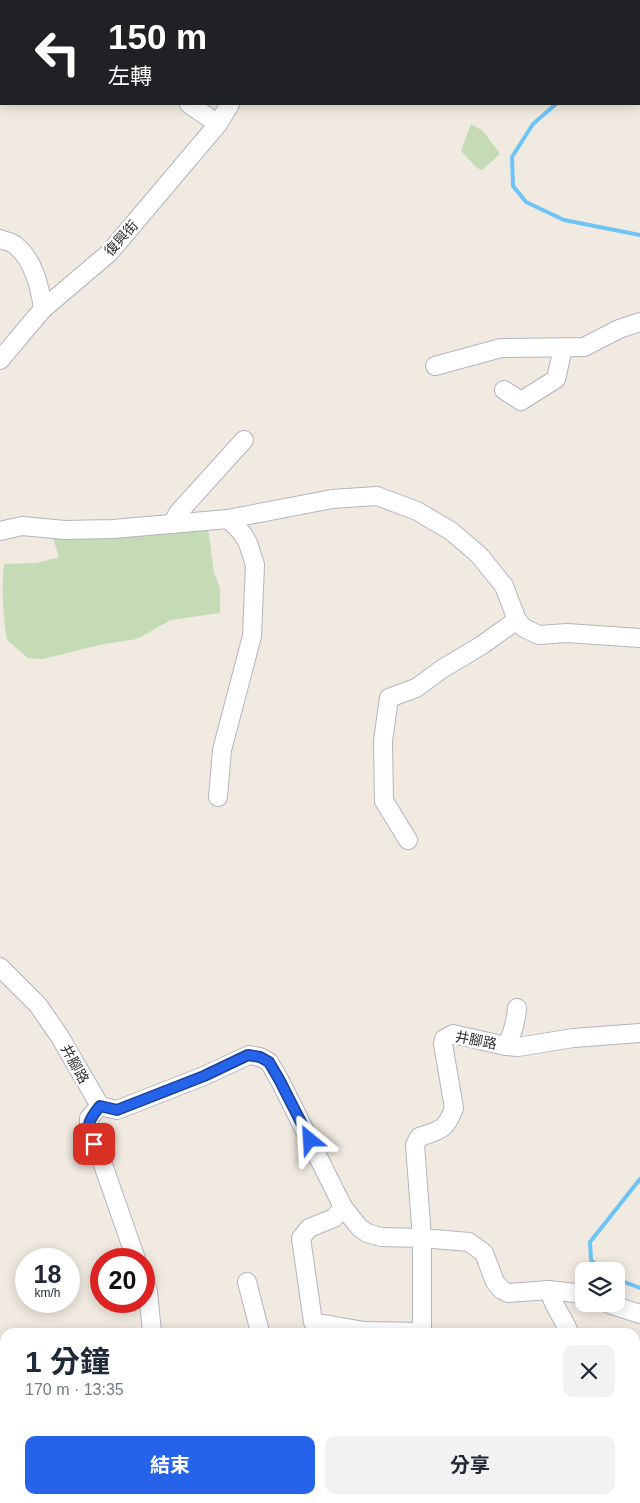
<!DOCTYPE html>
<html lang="zh-TW">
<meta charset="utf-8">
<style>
body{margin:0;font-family:Arial,"Noto Sans TC",sans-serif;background:#f2f2f3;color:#1f2937;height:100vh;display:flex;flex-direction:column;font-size:19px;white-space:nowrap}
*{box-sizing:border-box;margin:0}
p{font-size:16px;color:#747a83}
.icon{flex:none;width:28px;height:28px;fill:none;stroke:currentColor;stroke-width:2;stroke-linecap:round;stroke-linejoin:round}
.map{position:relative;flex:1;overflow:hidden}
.side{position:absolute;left:0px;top:1328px;width:640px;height:176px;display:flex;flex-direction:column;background:#fff;border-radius:15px 15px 0 0;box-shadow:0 2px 12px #0003}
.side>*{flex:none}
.top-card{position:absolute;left:0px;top:0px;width:640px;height:105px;box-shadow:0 2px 12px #0003;background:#202124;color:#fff;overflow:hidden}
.tools{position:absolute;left:575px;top:1262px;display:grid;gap:10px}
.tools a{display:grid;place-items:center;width:50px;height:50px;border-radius:10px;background:#fff;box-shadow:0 2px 12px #0003;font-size:25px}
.speed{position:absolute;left:15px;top:1248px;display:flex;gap:10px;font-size:25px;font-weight:700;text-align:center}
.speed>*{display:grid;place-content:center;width:65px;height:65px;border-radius:50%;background:#fff;box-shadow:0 2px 12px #0003;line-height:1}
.speed small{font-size:12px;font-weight:400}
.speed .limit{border:8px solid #d22;background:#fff;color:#111}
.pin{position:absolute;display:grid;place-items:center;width:42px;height:42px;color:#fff;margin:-21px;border-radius:10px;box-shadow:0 2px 8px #0006}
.me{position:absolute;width:55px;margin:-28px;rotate:333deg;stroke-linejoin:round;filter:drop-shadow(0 0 4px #0008)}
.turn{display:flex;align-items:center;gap:18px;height:105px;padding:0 25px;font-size:22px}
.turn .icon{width:65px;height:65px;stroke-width:2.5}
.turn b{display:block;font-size:35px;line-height:42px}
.round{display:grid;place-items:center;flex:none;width:52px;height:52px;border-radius:10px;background:#f2f2f3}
.summary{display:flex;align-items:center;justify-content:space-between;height:85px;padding:0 25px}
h1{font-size:30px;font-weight:700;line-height:38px}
.action{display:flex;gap:10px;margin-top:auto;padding:10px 25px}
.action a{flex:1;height:58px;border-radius:10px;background:#2563eb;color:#fff;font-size:20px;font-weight:700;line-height:58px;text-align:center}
.action a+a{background:#f2f2f3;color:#1f2937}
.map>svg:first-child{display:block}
.cemetery{fill:#c4dbb6}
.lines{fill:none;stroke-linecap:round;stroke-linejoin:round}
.stream{stroke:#6dc4f7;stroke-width:4}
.minor-casing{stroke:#b4b4c2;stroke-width:20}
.minor{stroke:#fff;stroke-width:18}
.route-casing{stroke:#184099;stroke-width:12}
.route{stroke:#2563eb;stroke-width:9}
.labels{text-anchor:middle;stroke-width:5;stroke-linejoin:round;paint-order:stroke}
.street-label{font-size:14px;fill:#2e2e2e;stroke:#fff}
</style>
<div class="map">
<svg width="640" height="1503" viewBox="0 0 640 1503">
<rect width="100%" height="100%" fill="#f0eae0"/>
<g class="cemetery">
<path d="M471,124L483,131L500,154L482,170L477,168L461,151Z"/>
<path d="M207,521L214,572L220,588V613L171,620L137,639L99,645L43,659L28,658L7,640C3,614 1,590 4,564L37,563L59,557L54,541L44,525Z"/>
</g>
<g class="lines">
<g class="stream">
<path d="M471,0L472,1"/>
<path d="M556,104L533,124L512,157L513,186L526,202L564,220L640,235"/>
<path d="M603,1271L591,1260L590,1242L640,1179"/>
<path d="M616,1279L640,1288"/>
</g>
<g class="minor-casing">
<g id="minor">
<path d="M228,1V0"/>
<path d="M270,1V0"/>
<path d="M189,104L218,124"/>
<path d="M0,239C5,241 11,242 15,245C34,260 40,287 43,309"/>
<path d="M0,360L43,309L109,253L218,124L230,104"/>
<path d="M435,366L501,348L584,347L619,329L640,322"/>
<path d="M504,390L521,401L556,379L563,348"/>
<path d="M172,524L178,513L244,440"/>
<path d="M0,531L22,526L65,530L113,529L228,519L332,499L377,496L417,511L451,531L479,555L504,586L517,620L524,628L539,635L567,633L640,638"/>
<path d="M218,797L222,750L252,636L255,565L248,543L242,533L228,519"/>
<path d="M408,840L384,801L383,741L389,698L416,688L442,669L482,645L517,620"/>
<path d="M0,967L38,1005L60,1037L100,1106L117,1110L204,1076L249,1055L260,1057L269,1062L280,1081L343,1207L359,1227L367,1233L381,1237L422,1238L469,1242L484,1253L495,1282L502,1290L508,1293L549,1290L584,1294"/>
<path d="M506,1046C513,1033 516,1023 517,1008"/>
<path d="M100,1106L89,1118V1132L100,1156L136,1259"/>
<path d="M343,1207L334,1218L309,1228L301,1238L313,1322L364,1331L422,1332"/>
<path d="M144,1279L148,1292L152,1332"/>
<path d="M247,1282L260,1332"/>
<path d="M549,1290C553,1306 563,1317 569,1332"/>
<path d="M609,1304L640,1314"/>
<path d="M422,1332V1238L415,1145L419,1137C441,1130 446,1130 454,1108L443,1044L444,1039L453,1034L506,1046L518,1047L573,1038L640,1033"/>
<path d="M635,1374L640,1372"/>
<path d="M635,1440L640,1438"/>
<path d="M209,1499L210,1503"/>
<path d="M303,1499L304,1503"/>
<path d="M422,1499L423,1503"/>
<path d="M515,1499L524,1503"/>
<path d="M380,1503L385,1499"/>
</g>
</g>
<use href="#minor" class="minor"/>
</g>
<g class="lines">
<g class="route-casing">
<path id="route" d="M94,1144C86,1125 87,1122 100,1106L117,1110L204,1076L248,1055L260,1057L269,1062L280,1081L310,1140"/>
</g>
<use href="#route" class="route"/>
</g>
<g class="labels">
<g class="street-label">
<text transform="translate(121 238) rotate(-48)" y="5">復興街</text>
<text transform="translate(476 1040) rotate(11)" y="5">井腳路</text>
<text transform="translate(75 1064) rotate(61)" y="5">井腳路</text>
</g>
</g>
</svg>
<div class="tools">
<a><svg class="icon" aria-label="layers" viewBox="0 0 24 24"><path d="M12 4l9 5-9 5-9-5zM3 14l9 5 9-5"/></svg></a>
</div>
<div class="speed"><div>18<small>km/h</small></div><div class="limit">20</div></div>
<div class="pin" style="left:94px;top:1144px;background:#d93025"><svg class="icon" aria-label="arrive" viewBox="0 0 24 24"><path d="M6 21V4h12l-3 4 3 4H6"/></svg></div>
<svg class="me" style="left:310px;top:1140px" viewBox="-20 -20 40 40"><path d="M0-17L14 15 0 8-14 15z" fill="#2563eb" stroke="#fff" stroke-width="4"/></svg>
<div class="top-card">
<div class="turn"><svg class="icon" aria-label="left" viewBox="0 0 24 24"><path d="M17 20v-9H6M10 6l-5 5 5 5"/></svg><div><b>150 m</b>左轉</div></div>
</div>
<section class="side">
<div class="summary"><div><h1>1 分鐘</h1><p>170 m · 13:35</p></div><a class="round"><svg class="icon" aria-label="close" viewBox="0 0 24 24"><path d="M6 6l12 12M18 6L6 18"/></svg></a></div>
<div class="action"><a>結束</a><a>分享</a></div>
</section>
</div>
